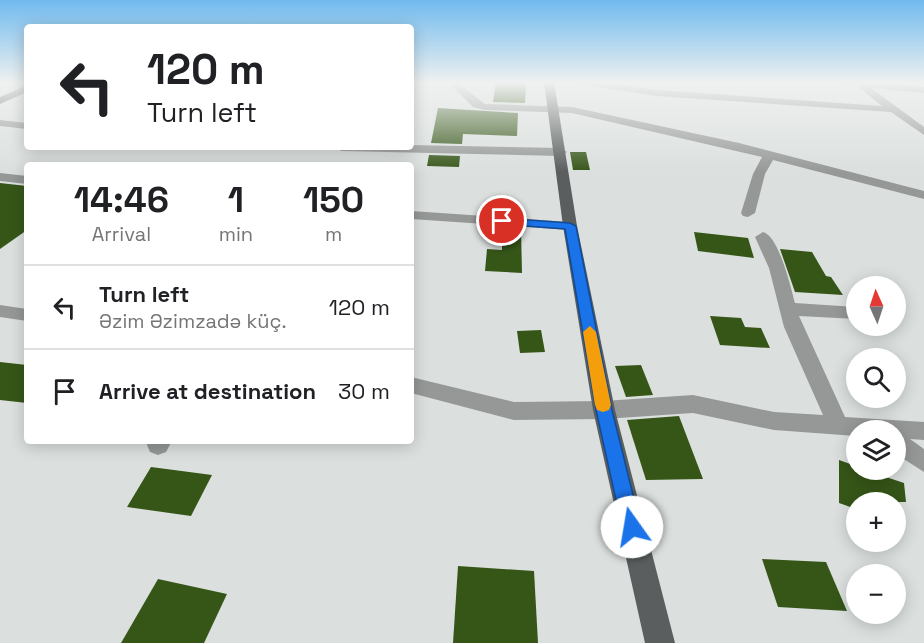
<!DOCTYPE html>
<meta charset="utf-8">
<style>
body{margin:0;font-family:"Space Grotesk",sans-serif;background:#f6f6f6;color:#202124;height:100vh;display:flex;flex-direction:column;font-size:22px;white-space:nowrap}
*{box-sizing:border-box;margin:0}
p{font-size:20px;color:#757577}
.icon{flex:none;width:33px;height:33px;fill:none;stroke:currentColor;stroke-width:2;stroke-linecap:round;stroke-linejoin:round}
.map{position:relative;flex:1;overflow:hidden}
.panel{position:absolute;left:24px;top:162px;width:390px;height:282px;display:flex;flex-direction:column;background:#fff;border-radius:6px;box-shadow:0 3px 15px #0003}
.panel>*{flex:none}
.banner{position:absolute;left:24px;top:24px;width:390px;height:126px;border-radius:6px;box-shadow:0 3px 15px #0003;background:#fff;color:#202124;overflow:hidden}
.needle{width:39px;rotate:357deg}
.buttons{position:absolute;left:846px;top:276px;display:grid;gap:12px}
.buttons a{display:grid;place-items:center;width:60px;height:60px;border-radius:50%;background:#fff;box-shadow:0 3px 15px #0003;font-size:30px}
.pin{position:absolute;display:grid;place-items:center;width:51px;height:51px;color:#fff;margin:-26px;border:3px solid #fff;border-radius:50%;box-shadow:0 2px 6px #0007}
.me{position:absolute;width:66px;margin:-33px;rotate:347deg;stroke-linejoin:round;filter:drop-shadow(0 0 4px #0008)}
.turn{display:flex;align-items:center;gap:21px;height:126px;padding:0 24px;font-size:27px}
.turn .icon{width:78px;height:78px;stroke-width:2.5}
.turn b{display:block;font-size:42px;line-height:51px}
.eta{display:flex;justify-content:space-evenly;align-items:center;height:102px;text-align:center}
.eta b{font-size:36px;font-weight:800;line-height:42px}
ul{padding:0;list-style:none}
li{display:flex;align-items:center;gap:18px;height:84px;padding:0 24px;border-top:2px solid #e0e0e0}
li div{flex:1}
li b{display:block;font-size:22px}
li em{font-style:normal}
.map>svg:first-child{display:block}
.building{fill:#365618}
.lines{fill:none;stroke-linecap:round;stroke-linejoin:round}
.minor{fill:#969898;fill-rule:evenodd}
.major{fill:#5a5e5e;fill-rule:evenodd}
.highway{fill:#454949;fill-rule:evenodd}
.route{fill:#1a73e8;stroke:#114b97;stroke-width:1.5}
.slow{fill:#f59e0b}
</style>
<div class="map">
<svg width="924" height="643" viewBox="0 0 924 643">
<rect width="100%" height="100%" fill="#dbe0de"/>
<g class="building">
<path d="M496,82H526L525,103L493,102Z"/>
<path d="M438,108L518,113L517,136L463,134L462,144L431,143Z"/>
<path d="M570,152H586L590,170H573Z"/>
<path d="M429,155L460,156L459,167L427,166Z"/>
<path d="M0,183L27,186V230L0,249Z"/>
<path d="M502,228L521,229L522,273L485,271L487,249L502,250Z"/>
<path d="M694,232L748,238L754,258L698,251Z"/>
<path d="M780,249L812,252L826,276L831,277L843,295L795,292Z"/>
<path d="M710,316L741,318L745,327L761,328L770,348L720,345Z"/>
<path d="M541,330L545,352L520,353L517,331Z"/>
<path d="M0,362L27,365V403L0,400Z"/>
<path d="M641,365L653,395L626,397L615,366Z"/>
<path d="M679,416L703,479L646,480L627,420Z"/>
<path d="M839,460L856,466V470H865L904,483L906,502H856V509L839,503Z"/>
<path d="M151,467L212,475L191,516L127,507Z"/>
<path d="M762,559L826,562L847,611L778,607Z"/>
<path d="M458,566L534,571L538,643H453Z"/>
<path d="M158,579L227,594L204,643H121Z"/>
</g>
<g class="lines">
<g class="minor">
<path d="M456,82L485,104L572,107L739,143L924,191V199L773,160L765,174L755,213L748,217L743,216L741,213L753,174L762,157L572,113L485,110L473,107L451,85Z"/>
<path d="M581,82H603L657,90L882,106L857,86L837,82H868L924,87V93L871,88L924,127V135L891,112L657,96L586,85Z"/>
<path d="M0,120L27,123V129L0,126Z"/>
<path d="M411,145L561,148L567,152L561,156L341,151L335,147H411Z"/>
<path d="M0,173L27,176V184L0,181Z"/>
<path d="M411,211L570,222L577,226L570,230L411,219Z"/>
<path d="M763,232C779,236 791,288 795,303L856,307V319L799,316L845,417L924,422V440L910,439L924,449V472L896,454V430H856V436L774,430L693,413L604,419L514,420L411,393V377L514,402L604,401L693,395L774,412L823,415L784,327L769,268L755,237Z"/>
<path d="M0,305L27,309V321L0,317Z"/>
<path d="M149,441H172L166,452L158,455L150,452L147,445Z"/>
</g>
<path class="major" d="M544,82H554L577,226L615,410L675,643H645L593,410L563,226Z"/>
<path class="highway" d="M27,85V92L0,104V97Z"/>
</g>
<linearGradient id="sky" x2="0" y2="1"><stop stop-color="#70baee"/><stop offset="0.48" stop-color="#eff1f0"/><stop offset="1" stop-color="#eff1f0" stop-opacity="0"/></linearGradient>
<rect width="924" height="172" fill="url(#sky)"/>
<path class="route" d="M502,218L570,223L576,226L612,410L641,527L639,533L632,536L625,533L622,527L596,410L565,229L498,224V219Z"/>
<path class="slow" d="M590,326L596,332L611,405L609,410L603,412L597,410L595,405L583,332Z"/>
</svg>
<div class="buttons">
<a><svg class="needle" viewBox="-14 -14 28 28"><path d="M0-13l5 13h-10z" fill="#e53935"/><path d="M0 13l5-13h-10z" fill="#757577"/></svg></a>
<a><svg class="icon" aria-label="search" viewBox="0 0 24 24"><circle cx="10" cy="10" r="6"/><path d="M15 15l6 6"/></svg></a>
<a><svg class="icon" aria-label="layers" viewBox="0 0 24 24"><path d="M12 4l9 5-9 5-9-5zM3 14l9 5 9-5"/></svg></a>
<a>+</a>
<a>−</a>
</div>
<div class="pin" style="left:502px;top:221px;background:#d93025"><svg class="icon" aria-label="arrive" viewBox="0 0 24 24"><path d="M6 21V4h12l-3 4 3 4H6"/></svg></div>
<svg class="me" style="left:632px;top:527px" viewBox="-20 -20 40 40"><circle r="19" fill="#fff"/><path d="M0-13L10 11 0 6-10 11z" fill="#1a73e8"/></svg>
<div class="banner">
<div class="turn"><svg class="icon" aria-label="left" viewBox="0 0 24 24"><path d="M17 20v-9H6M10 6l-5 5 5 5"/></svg><div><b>120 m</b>Turn left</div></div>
</div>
<section class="panel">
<div class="eta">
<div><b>14:46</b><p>Arrival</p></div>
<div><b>1</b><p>min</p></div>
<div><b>150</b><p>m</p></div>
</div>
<ul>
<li><svg class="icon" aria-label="left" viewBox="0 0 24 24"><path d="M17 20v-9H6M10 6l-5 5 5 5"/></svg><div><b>Turn left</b><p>Əzim Əzimzadə küç.</p></div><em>120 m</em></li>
<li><svg class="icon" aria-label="arrive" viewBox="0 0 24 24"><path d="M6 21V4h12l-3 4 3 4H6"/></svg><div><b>Arrive at destination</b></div><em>30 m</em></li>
</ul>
</section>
</div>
